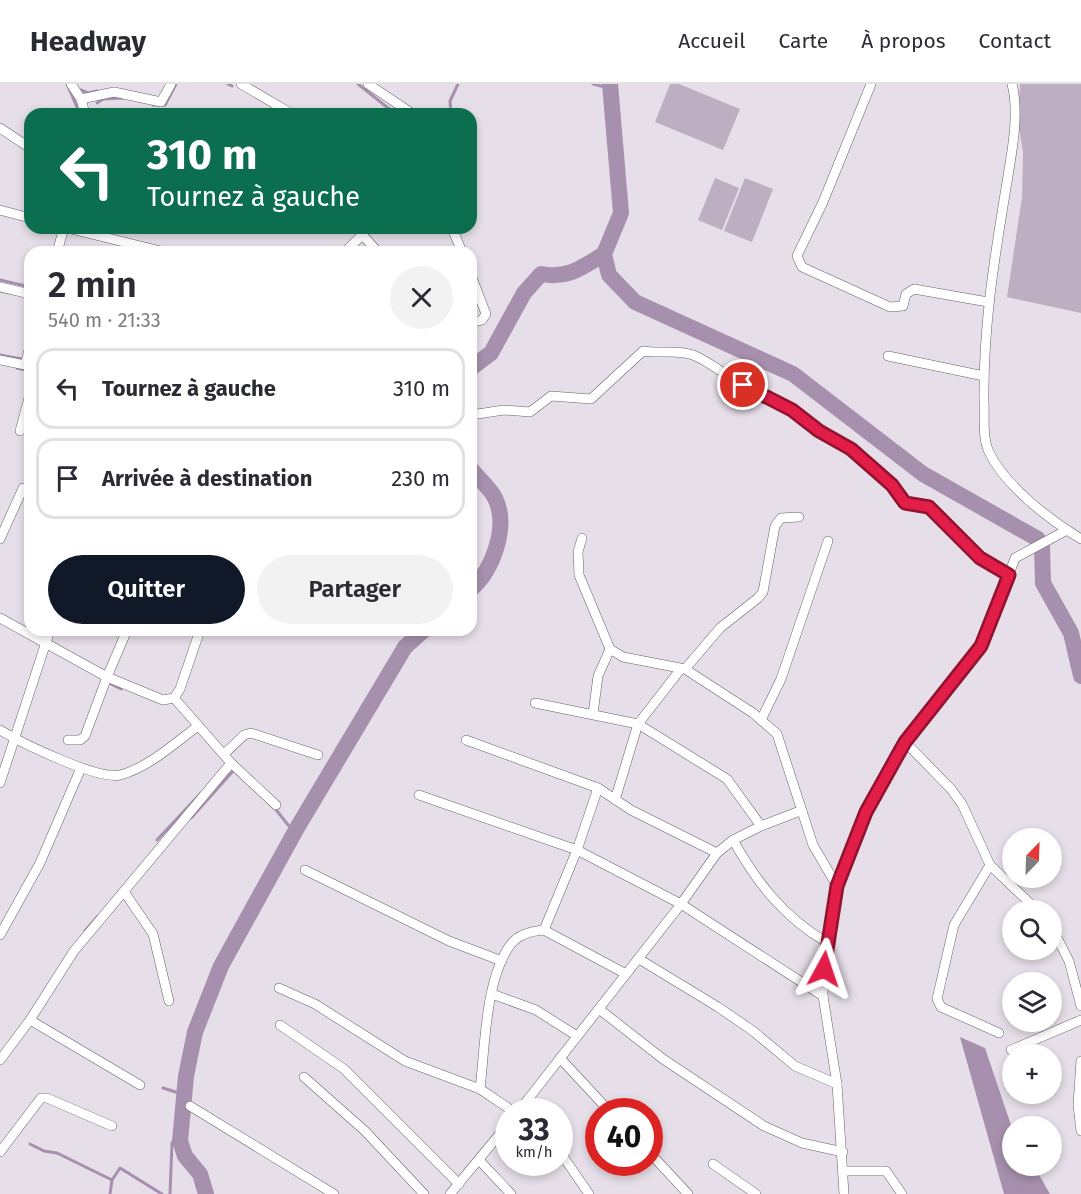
<!DOCTYPE html>
<html lang="fr">
<meta charset="utf-8">
<style>
body{margin:0;font-family:"Fira Sans",sans-serif;background:#f2f2f3;color:#2b2b33;height:100vh;display:flex;flex-direction:column;font-size:22px;white-space:nowrap}
*{box-sizing:border-box;margin:0}
p{font-size:20px;color:#7c7c81}
.icon{flex:none;width:33px;height:33px;fill:none;stroke:currentColor;stroke-width:2;stroke-linecap:round;stroke-linejoin:round}
.map{position:relative;flex:1;overflow:hidden}
.details{position:absolute;left:24px;top:162px;width:453px;height:390px;display:flex;flex-direction:column;background:#fff;border-radius:18px;box-shadow:0 3px 9px #0003}
.details>*{flex:none}
.top-card{position:absolute;left:24px;top:24px;width:453px;height:126px;border-radius:18px;box-shadow:0 3px 9px #0003;background:#0b6e4f;color:#fff;overflow:hidden}
.needle{width:39px;rotate:23deg}
.tools{position:absolute;left:1002px;top:744px;display:grid;gap:12px}
.tools a{display:grid;place-items:center;width:60px;height:60px;border-radius:50%;background:#fff;box-shadow:0 3px 9px #0003;font-size:30px}
.speed{position:absolute;left:495px;top:1014px;display:flex;gap:12px;font-size:30px;font-weight:700;text-align:center}
.speed>*{display:grid;place-content:center;width:78px;height:78px;border-radius:50%;background:#fff;box-shadow:0 3px 9px #0003;line-height:1}
.speed small{font-size:15px;font-weight:400}
.speed .limit{border:9px solid #d22;background:#fff;color:#111}
.pin{position:absolute;display:grid;place-items:center;width:51px;height:51px;color:#fff;margin:-26px;border:3px solid #fff;border-radius:50%;box-shadow:0 2px 6px #0007}
.me{position:absolute;width:66px;margin:-33px;rotate:5deg;stroke-linejoin:round;filter:drop-shadow(0 0 4px #0008)}
.turn{display:flex;align-items:center;gap:21px;height:126px;padding:0 24px;font-size:27px}
.turn .icon{width:78px;height:78px;stroke-width:2.5}
.turn b{display:block;font-size:42px;line-height:51px}
.round{display:grid;place-items:center;flex:none;width:63px;height:63px;border-radius:32px;background:#f2f2f3}
.summary{display:flex;align-items:center;justify-content:space-between;height:102px;padding:0 24px}
h1{font-size:36px;font-weight:600;line-height:45px}
.cta{display:flex;gap:12px;margin-top:auto;padding:12px 24px}
.cta a{flex:1;height:69px;border-radius:36px;background:#111827;color:#fff;font-size:24px;font-weight:600;line-height:69px;text-align:center}
.cta a+a{background:#f2f2f3;color:#2b2b33}
ul{padding:0;list-style:none}
li{display:flex;align-items:center;gap:18px;height:81px;margin:0 12px 9px;padding:0 12px;border:3px solid #e1e1e2;border-radius:18px}
li div{flex:1}
li b{display:block;font-size:22px}
li em{font-style:normal}
header{display:flex;align-items:center;gap:36px;box-sizing:border-box;height:84px;padding:0 30px;background:#fff;border-bottom:2px solid #e1e1e2}
header strong{font-size:28px}
nav{display:flex;gap:33px;margin-inline-start:auto;font-size:21px}
.map>svg:first-child{display:block}
.green{fill:#bdaec1}
.water{fill:#a690ad}
.lines{fill:none;stroke-linecap:round;stroke-linejoin:round}
.stream{stroke:#a690ad;stroke-width:3}
.river{stroke:#a690ad;stroke-width:16}
.minor-casing{stroke:#68616a;stroke-width:10}
.minor{stroke:#fff;stroke-width:9}
.route-casing{stroke:#92132f;stroke-width:15}
.route{stroke:#e11d48;stroke-width:10}
</style>
<header>
<strong>Headway</strong>
<nav><a>Accueil</a><a>Carte</a><a>À propos</a><a>Contact</a></nav>
</header>
<div class="map">
<svg width="1081" height="1110" viewBox="0 0 1081 1110">
<rect width="100%" height="100%" fill="#e6dee8"/>
<g class="green">
<path d="M670,0H679L740,25L723,66L655,38Z"/>
<path d="M1020,0H1081V229L1007,213L1022,113L1023,68L1018,38Z"/>
<path d="M715,94L739,104L722,146L698,136Z"/>
<path d="M745,94L773,105L752,158L724,147Z"/>
</g>
<path class="water" d="M960,953L985,964L1012,1044V1082H1034L1050,1110H1004Z"/>
<g class="lines">
<g class="stream">
<path d="M67,0L80,30"/>
<path d="M228,0L232,2"/>
<path d="M358,0L388,24L400,30"/>
<path d="M593,0L612,5"/>
<path d="M81,6L88,9L97,7"/>
<path d="M97,19L103,15L123,14"/>
<path d="M153,21H165L176,0"/>
<path d="M451,30L450,17L458,0"/>
<path d="M0,196L30,203"/>
<path d="M0,271L22,275"/>
<path d="M17,284L30,287"/>
<path d="M111,600L121,605"/>
<path d="M273,722L289,742L297,744"/>
<path d="M191,734L234,686"/>
<path d="M157,756L201,709"/>
<path d="M85,847L98,832"/>
<path d="M163,1004L185,1011"/>
<path d="M30,1060L44,1067L57,1069L112,1096"/>
<path d="M110,1110L112,1096L120,1084L162,1110"/>
<path d="M170,1110L172,1059L180,1050"/>
</g>
<g class="river">
<path d="M610,0L621,129L604,170L609,191L635,218L793,290L923,390L1038,455L1042,463L1043,499L1071,549L1081,592"/>
<path d="M471,284L491,269L524,209L541,190C568,195 581,184 604,170"/>
<path d="M471,385C478,394 490,404 495,414C509,442 493,486 471,505"/>
<path d="M206,1110L200,1090L185,1072L180,1057L186,992L195,948L221,882L297,744L405,563L424,546"/>
</g>
<g class="minor-casing">
<g id="minor">
<path d="M71,0L81,15L85,30"/>
<path d="M241,0L292,30"/>
<path d="M368,0L413,30"/>
<path d="M871,0L823,118L797,172L802,183L890,223L903,222L906,210L914,205L988,218"/>
<path d="M1012,0C1020,32 1011,72 1006,104C994,176 983,245 984,318C985,334 982,353 989,368C1005,402 1050,436 1081,455"/>
<path d="M81,15L114,8L161,18L171,0"/>
<path d="M0,44L30,64"/>
<path d="M0,126L30,134"/>
<path d="M67,144L165,168"/>
<path d="M356,144L378,168"/>
<path d="M452,144L462,168"/>
<path d="M57,168L64,144"/>
<path d="M345,168L363,150"/>
<path d="M471,191L486,230L482,236L471,239"/>
<path d="M0,203L30,210"/>
<path d="M888,272L984,292"/>
<path d="M0,276L30,282"/>
<path d="M25,281L30,262"/>
<path d="M471,331L504,326L530,328L551,312L591,315L643,267C660,270 677,265 693,271C711,278 727,293 744,302C797,330 870,369 905,419L929,423L980,474L1009,491"/>
<path d="M20,347L30,310"/>
<path d="M582,454L578,468L579,491L610,565L623,573L685,585L753,629L777,650L813,761L837,802"/>
<path d="M0,455L23,404"/>
<path d="M0,534L107,593L127,546"/>
<path d="M685,585L720,544L758,514L763,508L775,442L781,434L799,433"/>
<path d="M174,614L231,679L276,721"/>
<path d="M535,619L638,640L727,695L761,742"/>
<path d="M593,630L598,592L610,565"/>
<path d="M761,636L781,595L828,457"/>
<path d="M0,646C22,659 97,696 120,691C148,684 175,659 198,642"/>
<path d="M68,656H80L85,652L107,593L163,616L174,614L180,605L200,546"/>
<path d="M466,656L598,704L631,726L717,769"/>
<path d="M905,658L951,705L962,720L990,781L1037,826"/>
<path d="M224,670L244,651L251,649L318,671"/>
<path d="M0,699L50,546"/>
<path d="M419,711L577,766L681,820L823,912"/>
<path d="M615,716L638,640L680,586"/>
<path d="M733,756C757,799 784,833 826,858"/>
<path d="M990,781L954,841L937,915L941,923L999,949"/>
<path d="M305,786L449,857L502,877"/>
<path d="M125,809L153,850L169,917"/>
<path d="M1052,844L1069,877L1081,922"/>
<path d="M544,846L626,890"/>
<path d="M0,851L40,779L81,684"/>
<path d="M639,875L718,923L753,947L795,982L837,1000"/>
<path d="M279,904L315,920L405,977L480,1005L514,1028"/>
<path d="M492,910L536,926L577,952"/>
<path d="M599,925L663,975L764,1042L802,1059L843,1068"/>
<path d="M30,936L140,1001"/>
<path d="M280,941L344,985L459,1100"/>
<path d="M1011,966L1081,936"/>
<path d="M560,974L610,1028"/>
<path d="M0,976L30,936L74,867L231,679"/>
<path d="M1081,977L1078,1021L1081,1047"/>
<path d="M304,993L365,1047L424,1110"/>
<path d="M480,1005C485,964 485,894 511,860C519,850 531,847 544,846L577,766L598,704"/>
<path d="M190,1022L334,1110"/>
<path d="M518,1028L681,820L717,769L733,756L761,742L800,727"/>
<path d="M0,1068L41,1014H47L112,1042"/>
<path d="M560,1068L589,1110"/>
<path d="M650,1069L688,1110"/>
<path d="M480,1077L511,1110"/>
<path d="M713,1080L756,1110"/>
<path d="M844,1087H886L902,1110"/>
<path d="M450,1110L508,1040"/>
<path d="M844,1110L837,1000L823,912L826,858L837,802L866,728L905,658L985,555L1015,474L1067,446"/>
</g>
</g>
<use href="#minor" class="minor"/>
</g>
<g class="lines">
<g class="route-casing">
<path id="route" d="M743,301L792,326L819,347L851,365L892,401L905,419L929,423L980,474L1009,491L981,562L905,658L866,728L837,802L824,885"/>
</g>
<use href="#route" class="route"/>
</g>
</svg>
<div class="tools">
<a><svg class="needle" viewBox="-14 -14 28 28"><path d="M0-13l5 13h-10z" fill="#e53935"/><path d="M0 13l5-13h-10z" fill="#7c7c81"/></svg></a>
<a><svg class="icon" aria-label="search" viewBox="0 0 24 24"><circle cx="10" cy="10" r="6"/><path d="M15 15l6 6"/></svg></a>
<a><svg class="icon" aria-label="layers" viewBox="0 0 24 24"><path d="M12 4l9 5-9 5-9-5zM3 14l9 5 9-5"/></svg></a>
<a>+</a>
<a>−</a>
</div>
<div class="speed"><div>33<small>km/h</small></div><div class="limit">40</div></div>
<div class="pin" style="left:743px;top:301px;background:#d93025"><svg class="icon" aria-label="arrive" viewBox="0 0 24 24"><path d="M6 21V4h12l-3 4 3 4H6"/></svg></div>
<svg class="me" style="left:824px;top:885px" viewBox="-20 -20 40 40"><path d="M0-17L14 15 0 8-14 15z" fill="#e11d48" stroke="#fff" stroke-width="4"/></svg>
<div class="top-card">
<div class="turn"><svg class="icon" aria-label="left" viewBox="0 0 24 24"><path d="M17 20v-9H6M10 6l-5 5 5 5"/></svg><div><b>310 m</b>Tournez à gauche</div></div>
</div>
<section class="details">
<div class="summary"><div><h1>2 min</h1><p>540 m · 21:33</p></div><a class="round"><svg class="icon" aria-label="close" viewBox="0 0 24 24"><path d="M6 6l12 12M18 6L6 18"/></svg></a></div>
<ul>
<li><svg class="icon" aria-label="left" viewBox="0 0 24 24"><path d="M17 20v-9H6M10 6l-5 5 5 5"/></svg><div><b>Tournez à gauche</b></div><em>310 m</em></li>
<li><svg class="icon" aria-label="arrive" viewBox="0 0 24 24"><path d="M6 21V4h12l-3 4 3 4H6"/></svg><div><b>Arrivée à destination</b></div><em>230 m</em></li>
</ul>
<div class="cta"><a>Quitter</a><a>Partager</a></div>
</section>
</div>
